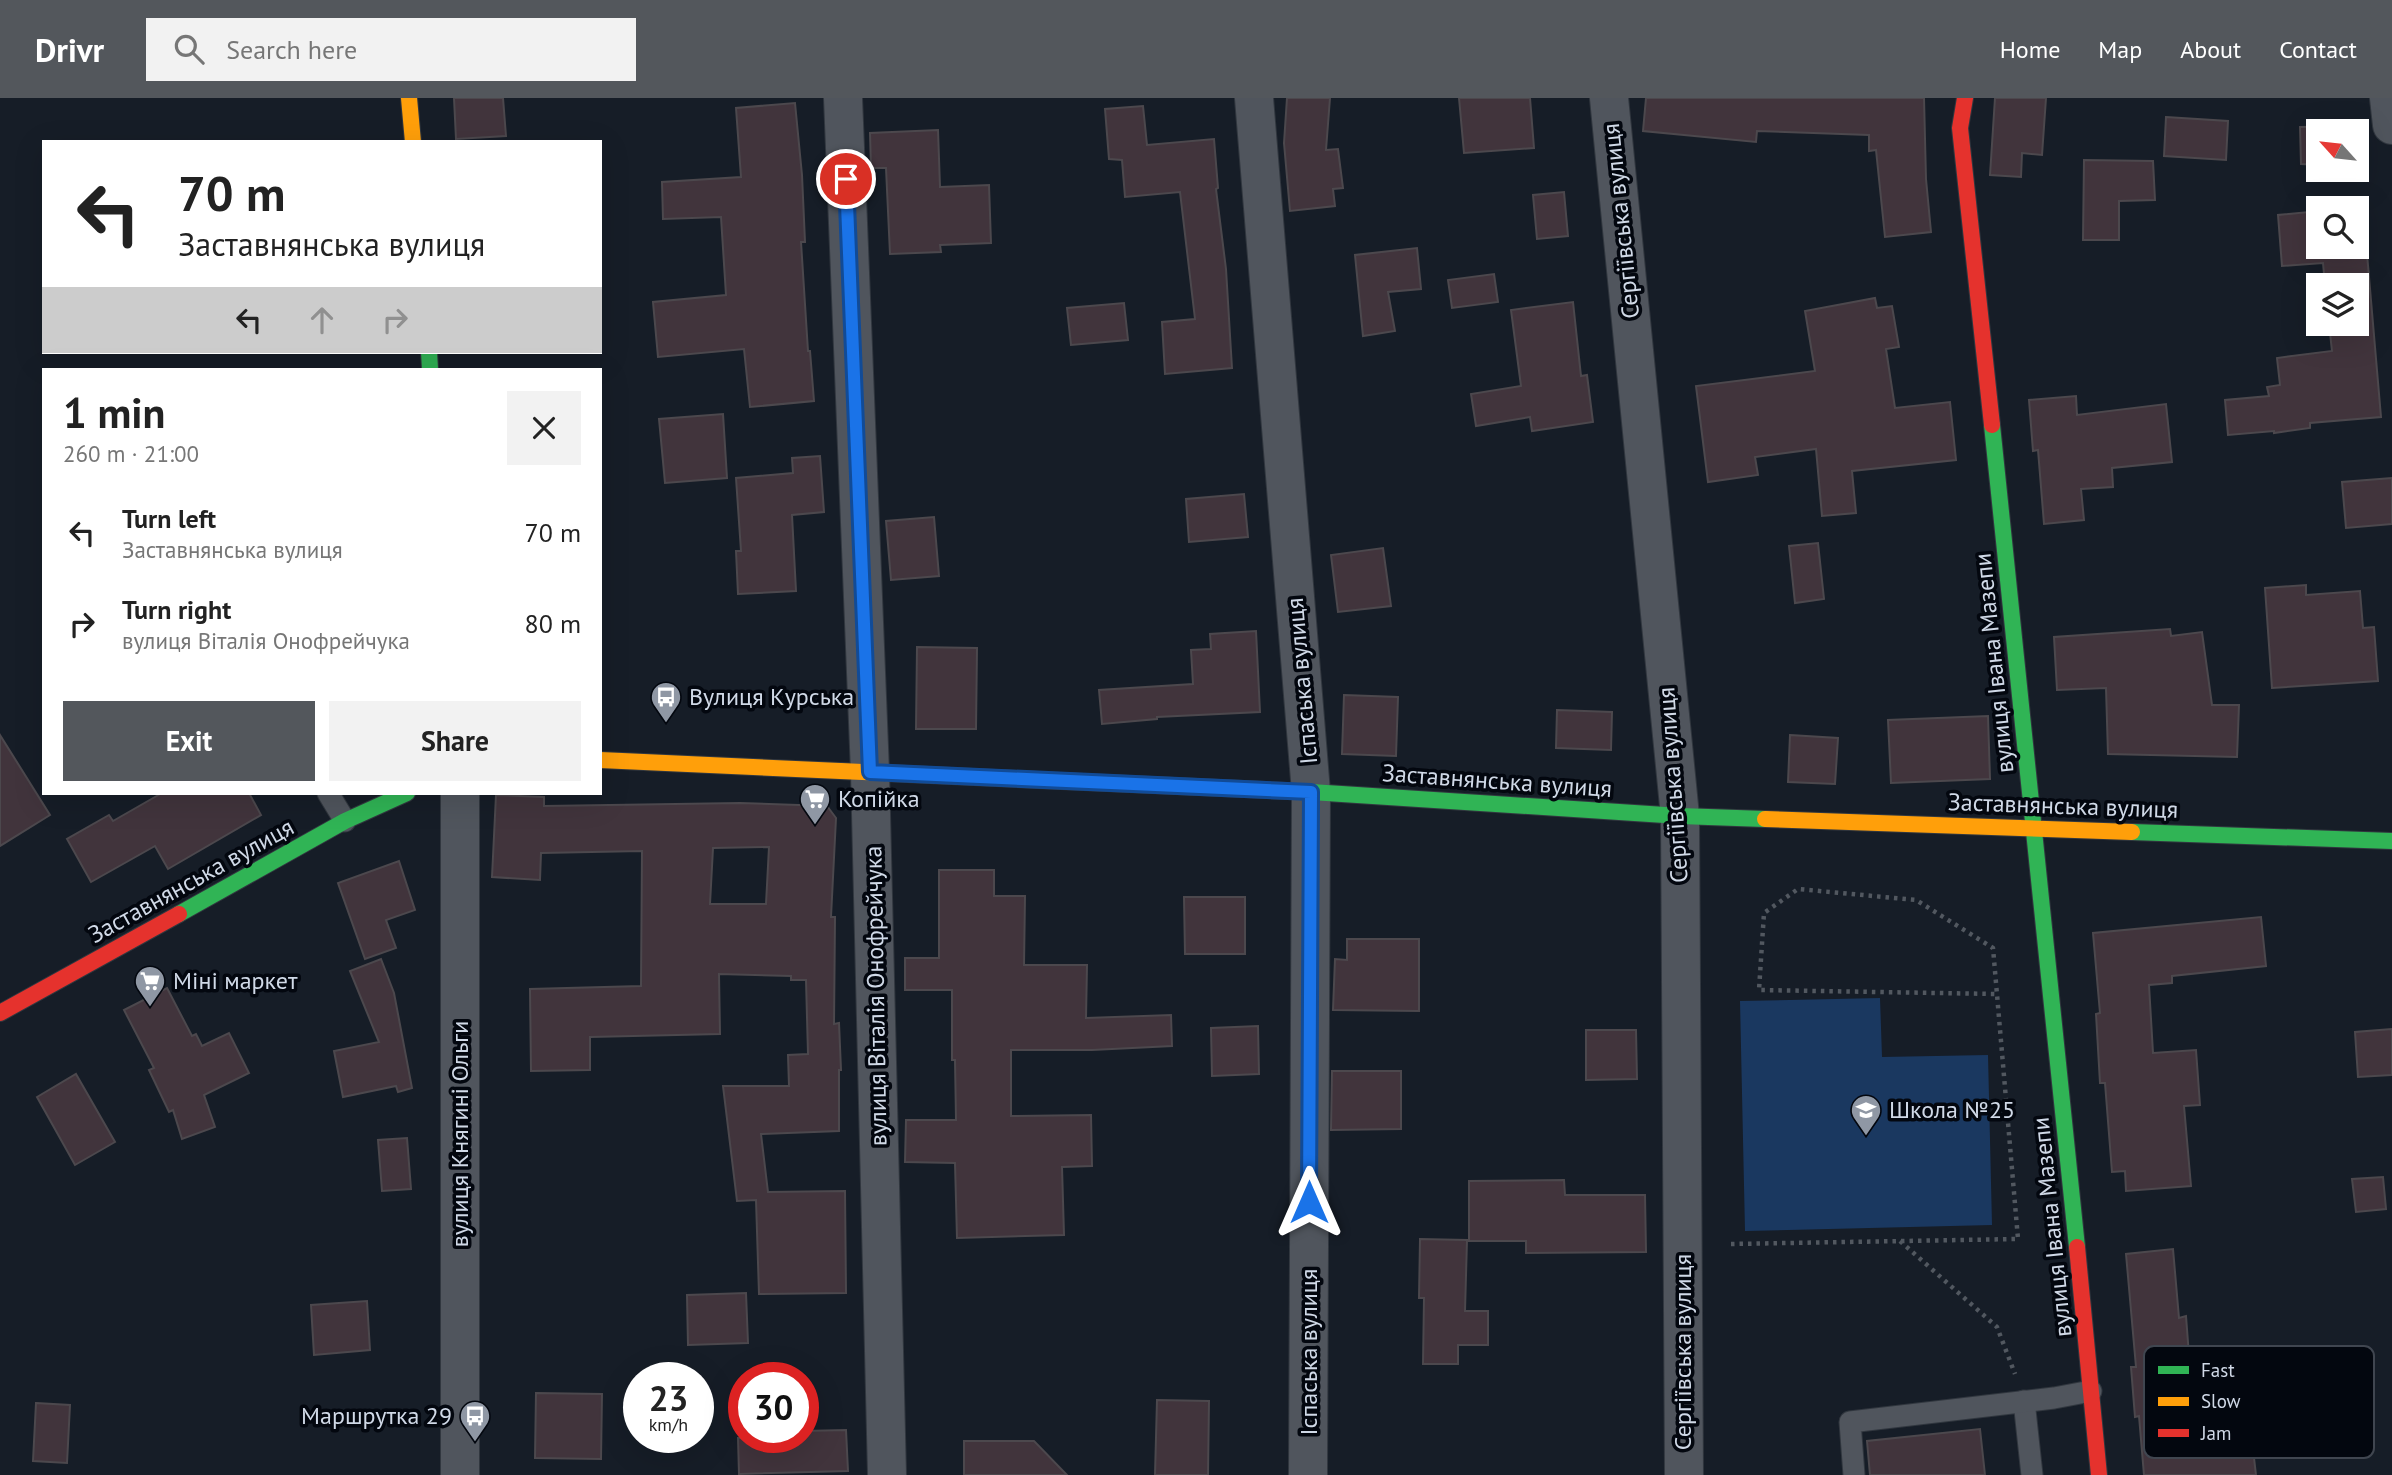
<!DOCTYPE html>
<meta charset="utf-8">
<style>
body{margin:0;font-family:"PT Sans",sans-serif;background:#f2f2f2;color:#222;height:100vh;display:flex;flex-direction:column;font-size:26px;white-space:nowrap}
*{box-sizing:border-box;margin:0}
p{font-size:23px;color:#767676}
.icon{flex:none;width:38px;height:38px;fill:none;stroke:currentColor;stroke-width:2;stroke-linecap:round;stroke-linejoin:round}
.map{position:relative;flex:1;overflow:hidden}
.sheet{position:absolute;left:42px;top:270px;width:560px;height:427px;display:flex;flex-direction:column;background:#fff;border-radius:0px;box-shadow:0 7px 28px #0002}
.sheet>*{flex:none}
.hud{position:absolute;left:42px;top:42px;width:560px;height:214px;border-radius:0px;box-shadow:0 7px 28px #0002;background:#fff;color:#222;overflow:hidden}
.needle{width:46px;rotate:297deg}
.controls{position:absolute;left:2306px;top:21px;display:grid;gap:14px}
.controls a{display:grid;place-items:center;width:63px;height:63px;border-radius:0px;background:#fff;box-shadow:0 7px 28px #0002;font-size:35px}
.speed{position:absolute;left:623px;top:1264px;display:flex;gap:14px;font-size:35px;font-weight:700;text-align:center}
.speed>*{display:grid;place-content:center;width:91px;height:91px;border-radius:50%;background:#fff;box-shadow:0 7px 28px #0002;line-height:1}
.speed small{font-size:18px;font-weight:400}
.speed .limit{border:10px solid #d22;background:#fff;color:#111}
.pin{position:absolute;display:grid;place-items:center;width:60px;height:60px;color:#fff;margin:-30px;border:4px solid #fff;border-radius:50%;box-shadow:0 2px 7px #0007}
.me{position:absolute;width:77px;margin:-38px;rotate:0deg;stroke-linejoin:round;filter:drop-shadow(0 0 5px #0008)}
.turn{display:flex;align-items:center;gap:24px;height:147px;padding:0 21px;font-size:32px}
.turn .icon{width:91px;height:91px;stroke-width:2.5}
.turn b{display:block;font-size:49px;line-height:60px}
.lanes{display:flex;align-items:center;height:66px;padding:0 21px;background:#0003;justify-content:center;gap:35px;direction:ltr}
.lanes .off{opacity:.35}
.round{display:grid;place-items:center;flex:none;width:74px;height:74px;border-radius:0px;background:#f2f2f2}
.summary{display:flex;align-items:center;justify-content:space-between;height:119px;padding:0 21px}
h1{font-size:42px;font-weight:700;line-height:52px}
.button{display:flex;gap:14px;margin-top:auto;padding:14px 21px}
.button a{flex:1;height:80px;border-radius:0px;background:#53575c;color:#fff;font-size:28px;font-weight:700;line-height:80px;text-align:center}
.button a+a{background:#f2f2f2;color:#222}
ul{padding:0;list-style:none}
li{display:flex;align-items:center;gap:21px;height:91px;padding:0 21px}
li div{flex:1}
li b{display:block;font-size:26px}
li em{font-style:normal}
header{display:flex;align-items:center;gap:42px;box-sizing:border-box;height:98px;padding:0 35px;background:#53575c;color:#fff}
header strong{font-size:33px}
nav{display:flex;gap:38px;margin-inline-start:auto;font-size:24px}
.search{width:490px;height:63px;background:#f2f2f2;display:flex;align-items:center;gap:18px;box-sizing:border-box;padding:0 24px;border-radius:0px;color:#767676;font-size:26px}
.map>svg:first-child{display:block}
.green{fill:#1a3860}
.building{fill:#41343c;stroke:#4c484d;stroke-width:2;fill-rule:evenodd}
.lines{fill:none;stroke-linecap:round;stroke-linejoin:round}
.lane-casing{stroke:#31373f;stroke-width:23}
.street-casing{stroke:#31373f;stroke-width:40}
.fast-casing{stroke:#31373f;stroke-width:18}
.slow-casing{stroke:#31373f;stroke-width:18}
.jam-casing{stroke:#31373f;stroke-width:18}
.path{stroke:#525860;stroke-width:4.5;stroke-dasharray:3.5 5;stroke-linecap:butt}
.lane{stroke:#50555d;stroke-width:21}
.street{stroke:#50555d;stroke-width:38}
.fast{stroke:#30b455;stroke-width:16}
.slow{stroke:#ff9f0a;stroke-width:16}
.jam{stroke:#e5322d;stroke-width:16}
.route-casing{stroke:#114b97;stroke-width:18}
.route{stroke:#1a73e8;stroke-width:12}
.labels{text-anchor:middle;stroke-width:7;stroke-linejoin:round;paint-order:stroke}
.street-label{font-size:24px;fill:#d0d9e7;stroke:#03070f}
.poi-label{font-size:24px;fill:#d0d9e7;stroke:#03070f;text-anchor:start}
.key{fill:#03070f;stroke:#404650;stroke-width:2}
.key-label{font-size:19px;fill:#d0d9e7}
</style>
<header>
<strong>Drivr</strong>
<div class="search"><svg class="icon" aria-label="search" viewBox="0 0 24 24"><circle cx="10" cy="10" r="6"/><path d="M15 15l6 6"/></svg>Search here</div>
<nav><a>Home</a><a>Map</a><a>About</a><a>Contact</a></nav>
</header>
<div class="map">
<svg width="2392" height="1377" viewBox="0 0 2392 1377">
<rect width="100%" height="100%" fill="#161d27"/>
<path class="green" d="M1880,900L1882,959L1988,957L1992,1127L1745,1133L1740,903Z"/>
<g class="building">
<path d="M454,0H503L506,38L456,41Z"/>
<path d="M1287,0H1330L1326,52L1338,51L1343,90L1333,91L1335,108L1290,113L1284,45Z"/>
<path d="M1459,0H1530L1534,50L1464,55Z"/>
<path d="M1646,0H1924L1926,81L1931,134L1885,139L1876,52L1869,53V37L1757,33L1756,44L1643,33Z"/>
<path d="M1995,0H2046L2042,57L2022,55L2021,79L1990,77Z"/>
<path d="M795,5L802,77L805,144H801L808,253H810L814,303L750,309L744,251L658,259L653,204L726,197L721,119L663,121L662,84L741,79L736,10Z"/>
<path d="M1143,8L1147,47L1214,41L1218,90L1216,91L1226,171L1232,270L1165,276L1162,224L1195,221L1180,94L1125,99L1122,62L1109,61L1105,11Z"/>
<path d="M2166,19L2228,23L2226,62L2164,58Z"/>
<path d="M2358,28L2359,70L2357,33H2319V67L2301,66L2300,29Z"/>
<path d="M938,32L940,89L989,87L991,145L940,147L941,154L890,156L886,70H871L870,35Z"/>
<path d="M2084,62L2153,63L2155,102L2119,103V142H2083Z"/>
<path d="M1564,94L1568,138L1537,141L1533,97Z"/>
<path d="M2363,109L2381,319L2310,325V330L2274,335V333L2228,337L2225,302L2269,298L2267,289L2280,287L2277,260L2332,253L2329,226H2357V187H2325L2323,165L2282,168L2278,117L2319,113V149H2357V110H2347Z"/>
<path d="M1417,150L1421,191L1388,194L1395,233L1363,238L1355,157Z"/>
<path d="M1494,176L1498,204L1452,210L1448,182Z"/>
<path d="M1875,200L1877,210L1892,208L1899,249L1886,251L1895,310L1950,304L1956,362L1852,373L1856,415L1822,418L1816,351L1755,359L1758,377L1708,384L1696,288L1815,273L1805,213Z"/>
<path d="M1573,204L1581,278L1587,277L1593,324L1532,333L1530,319L1476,328L1471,296L1521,288L1511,212Z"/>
<path d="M1124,205L1128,242L1071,247L1067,210Z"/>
<path d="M2076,298L2077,317L2166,306L2172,364L2112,370L2113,389L2081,391L2084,422L2044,426L2038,352L2033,353L2029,302Z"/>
<path d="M723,316L727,380L665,385L659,321Z"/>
<path d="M820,358L824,414L792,417L796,493L738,496L736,453H741L736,380L793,375L792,360Z"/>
<path d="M2392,380V426L2346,430L2342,384Z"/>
<path d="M1244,396L1248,439L1189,444L1186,401Z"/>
<path d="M934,419L939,478L891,482L886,423Z"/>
<path d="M1818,445L1824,501L1795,505L1789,448Z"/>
<path d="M1383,450L1391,508L1338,514L1331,457Z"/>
<path d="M2306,487V497L2360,493L2363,530L2374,529L2378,583L2272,590L2265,490Z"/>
<path d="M2170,531L2171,538L2202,534L2212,607H2239L2237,659L2108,656L2106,590L2057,592L2054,539Z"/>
<path d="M1256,533L1260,614L1157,619V621L1102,626L1099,592L1193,586L1191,552L1211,551L1210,536Z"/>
<path d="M917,549L977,550L976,631H916Z"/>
<path d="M1344,597L1398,599L1396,658L1342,656Z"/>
<path d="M1557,612L1612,614L1611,652L1556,650Z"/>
<path d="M1988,618L1990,681L1891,685L1888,622Z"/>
<path d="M0,637L50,717L0,748Z"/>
<path d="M1790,637L1838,640L1835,686L1788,684Z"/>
<path d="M162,695H249L261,717L168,771L155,748L91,784L67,741L109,717L113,723Z"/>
<path d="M496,697L544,699V708L740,705L827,708L836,720L831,819H835L834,926L839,925L841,972H839V1033L761,1036L768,1094L845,1093L846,1195L759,1196L756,1102L737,1103L723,988H789L788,957L808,956L806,882H791V878L719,876L720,936L590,939V972L531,973L530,891L641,888L642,753L541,755L540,782L492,779ZM769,749L766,806H710L713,750Z"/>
<path d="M399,763L415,812L386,822L396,850L365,861L338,785Z"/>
<path d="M939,772H994V798H1025L1024,867H1087L1086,920L1171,917L1172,948L1092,952H1011V1018L1091,1017L1092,1068L1062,1069L1064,1137L957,1140L955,1065L905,1064L906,1022H956L955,962H952V892H905V860H939Z"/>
<path d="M1184,799H1245V856H1185Z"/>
<path d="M2261,819L2266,868L2172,878V885L2149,887L2153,955L2196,952L2200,1007L2184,1008L2191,1088L2126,1093L2125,1073L2112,1074L2105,985H2100L2096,916L2100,915L2093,835Z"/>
<path d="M1347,841H1419V913L1333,912L1335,861L1347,862Z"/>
<path d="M381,861L394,895L412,990L398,994L396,988L343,999L334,953L379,944L350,873Z"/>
<path d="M167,890L192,938L196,936L202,948L229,935L249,975L204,997L215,1029L182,1041L173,1012L169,1014L149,972L154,970L124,912Z"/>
<path d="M1258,928L1259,976L1212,978L1211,930Z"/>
<path d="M2392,931V977L2358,979L2355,934Z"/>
<path d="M1586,932H1636L1637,981L1586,982Z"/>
<path d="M1332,973H1401V1031L1331,1032Z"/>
<path d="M76,976L115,1044L75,1067L37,999Z"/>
<path d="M407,1040L411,1091L382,1093L378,1042Z"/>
<path d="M2383,1079L2386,1111L2356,1114L2352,1081Z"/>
<path d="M1564,1082L1565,1097H1645L1646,1154L1526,1155V1143H1469V1083Z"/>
<path d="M1420,1141L1467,1142L1465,1213H1488V1247H1458V1266H1423L1424,1200H1419Z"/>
<path d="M2173,1151L2179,1220L2186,1218L2192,1297L2246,1291L2256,1377H2144L2139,1318L2135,1319L2131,1269H2136L2126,1156Z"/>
<path d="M746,1195L748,1245L688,1247L687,1197Z"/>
<path d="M367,1203L370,1252L314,1257L311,1207Z"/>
<path d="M536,1295L602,1296L601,1361L535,1360Z"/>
<path d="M1157,1302L1209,1303L1208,1377H1155Z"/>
<path d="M36,1305L70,1307L67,1365L33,1363Z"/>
<path d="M1980,1331L1985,1377H1870L1867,1343Z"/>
<path d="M846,1332L848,1373L739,1376L738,1340L803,1339V1333Z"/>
<path d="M964,1343H1034L1067,1377H964Z"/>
</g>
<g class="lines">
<g class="lane-casing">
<g id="lane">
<path d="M328,695L345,723"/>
<path d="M2024,1303L2032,1377"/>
<path d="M1854,1377L1850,1324L2054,1300L2091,1293"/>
</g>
</g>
<g class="street-casing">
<g id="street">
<path d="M843,0L870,674L887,1377"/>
<path d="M1254,0L1311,694L1308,1377"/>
<path d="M1609,0L1680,718L1684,1377"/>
<path d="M2389,0L2392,27"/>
<path d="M460,695V1377"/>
</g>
</g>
<g class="fast-casing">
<g id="fast">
<path d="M429,254L430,271"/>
<path d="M1992,327L2077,1149"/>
<path d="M1038,682L1311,694L1680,718L1765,721"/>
<path d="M2132,734L2392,743"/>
<path d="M179,816L345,723L407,695"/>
</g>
</g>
<g class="slow-casing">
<g id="slow">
<path d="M409,0L413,44"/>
<path d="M600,662L1038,682"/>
<path d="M1765,721L2132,734"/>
</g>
</g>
<g class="jam-casing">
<g id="jam">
<path d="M1965,0L1960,30L1992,327"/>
<path d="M0,915L179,816"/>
<path d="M2077,1149L2099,1377"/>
</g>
</g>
<g class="path">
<path d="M1900,1143L1997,1229L2015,1276"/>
<path d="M1731,1146L2018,1141L1993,850L1916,802L1798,791L1764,815L1759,892L1997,896"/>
</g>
<use href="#lane" class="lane"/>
<use href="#street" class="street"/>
<use href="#fast" class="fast"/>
<use href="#slow" class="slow"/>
<use href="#jam" class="jam"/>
</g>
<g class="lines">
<g class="route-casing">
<path id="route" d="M846,81L870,674L1311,694L1309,1104"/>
</g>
<use href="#route" class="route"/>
</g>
<defs>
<g id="bus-pin" transform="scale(1.575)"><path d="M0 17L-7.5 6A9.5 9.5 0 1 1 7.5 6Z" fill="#8f97a4" stroke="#03070f"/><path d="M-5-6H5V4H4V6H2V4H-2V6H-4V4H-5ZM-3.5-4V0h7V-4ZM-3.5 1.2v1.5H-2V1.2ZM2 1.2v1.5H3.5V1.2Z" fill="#fff"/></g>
<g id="supermarket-pin" transform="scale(1.575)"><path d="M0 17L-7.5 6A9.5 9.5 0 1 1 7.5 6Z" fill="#8f97a4" stroke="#03070f"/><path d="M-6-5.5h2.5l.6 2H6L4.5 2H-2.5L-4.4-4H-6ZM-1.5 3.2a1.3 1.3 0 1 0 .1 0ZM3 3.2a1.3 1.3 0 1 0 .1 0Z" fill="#fff"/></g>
<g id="school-pin" transform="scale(1.575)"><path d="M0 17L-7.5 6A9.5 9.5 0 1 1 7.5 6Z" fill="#8f97a4" stroke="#03070f"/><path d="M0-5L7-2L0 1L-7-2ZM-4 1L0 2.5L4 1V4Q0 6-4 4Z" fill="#fff"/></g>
</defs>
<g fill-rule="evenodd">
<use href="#bus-pin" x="666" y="599"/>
<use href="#supermarket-pin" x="815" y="701"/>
<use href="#supermarket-pin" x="150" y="883"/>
<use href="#school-pin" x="1866" y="1012"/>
<use href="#bus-pin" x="475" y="1318"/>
</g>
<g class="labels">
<g class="street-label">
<text transform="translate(1621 123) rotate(-96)" y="8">Сергіївська вулиця</text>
<text transform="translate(1994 565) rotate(-96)" y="8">вулиця Івана Мазепи</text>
<text transform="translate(1302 583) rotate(-95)" y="8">Іспаська вулиця</text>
<text transform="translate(1497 683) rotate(4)" y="8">Заставнянська вулиця</text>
<text transform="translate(1673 687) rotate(-94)" y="8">Сергіївська вулиця</text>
<text transform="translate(2063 708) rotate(2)" y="8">Заставнянська вулиця</text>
<text transform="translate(191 783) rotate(-29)" y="8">Заставнянська вулиця</text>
<text transform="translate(876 898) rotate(-91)" y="8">вулиця Віталія Онофрейчука</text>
<text transform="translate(460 1036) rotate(-90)" y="8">вулиця Княгині Ольги</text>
<text transform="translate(2052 1129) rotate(-96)" y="8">вулиця Івана Мазепи</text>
<text transform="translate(1309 1254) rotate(-90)" y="8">Іспаська вулиця</text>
<text transform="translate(1683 1254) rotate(-90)" y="8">Сергіївська вулиця</text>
</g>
<g class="poi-label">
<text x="689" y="607">Вулиця Курська</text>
<text x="838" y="709">Копійка</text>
<text x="173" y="891">Міні маркет</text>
<text x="1889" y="1020">Школа №25</text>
<text x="452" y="1326" text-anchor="end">Маршрутка 29</text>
</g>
</g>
<rect x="2144" y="1248" width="230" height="112" rx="10" class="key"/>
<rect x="2158" y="1268" width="31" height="8" fill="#30b455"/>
<rect x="2158" y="1299" width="31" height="9" fill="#ff9f0a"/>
<rect x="2158" y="1331" width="31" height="8" fill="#e5322d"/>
<g class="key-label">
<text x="2201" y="1279">Fast</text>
<text x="2201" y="1310">Slow</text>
<text x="2201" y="1342">Jam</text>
</g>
</svg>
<div class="controls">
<a><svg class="needle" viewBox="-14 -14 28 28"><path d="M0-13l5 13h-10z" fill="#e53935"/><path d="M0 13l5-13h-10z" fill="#767676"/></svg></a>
<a><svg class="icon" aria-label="search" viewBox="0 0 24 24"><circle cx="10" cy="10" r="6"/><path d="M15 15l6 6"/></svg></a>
<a><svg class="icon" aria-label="layers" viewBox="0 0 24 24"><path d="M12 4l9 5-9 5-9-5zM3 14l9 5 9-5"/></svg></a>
</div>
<div class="speed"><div>23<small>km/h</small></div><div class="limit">30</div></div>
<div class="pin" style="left:846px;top:81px;background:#d93025"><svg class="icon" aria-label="arrive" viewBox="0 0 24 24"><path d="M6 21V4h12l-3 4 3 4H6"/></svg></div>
<svg class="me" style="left:1309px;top:1104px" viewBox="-20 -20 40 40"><path d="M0-17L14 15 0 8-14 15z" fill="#1a73e8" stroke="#fff" stroke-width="4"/></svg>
<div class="hud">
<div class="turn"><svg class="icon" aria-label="left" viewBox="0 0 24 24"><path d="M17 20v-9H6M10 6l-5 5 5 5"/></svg><div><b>70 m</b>Заставнянська вулиця</div></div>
<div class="lanes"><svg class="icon" aria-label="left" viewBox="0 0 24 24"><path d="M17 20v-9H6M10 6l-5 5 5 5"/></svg><svg class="icon off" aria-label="ahead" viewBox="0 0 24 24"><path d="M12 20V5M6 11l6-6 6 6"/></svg><svg class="icon off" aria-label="right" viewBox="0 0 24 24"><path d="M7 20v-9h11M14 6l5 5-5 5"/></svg></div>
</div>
<section class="sheet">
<div class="summary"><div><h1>1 min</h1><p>260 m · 21:00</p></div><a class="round"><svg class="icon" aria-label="close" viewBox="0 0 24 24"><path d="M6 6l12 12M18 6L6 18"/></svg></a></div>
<ul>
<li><svg class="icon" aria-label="left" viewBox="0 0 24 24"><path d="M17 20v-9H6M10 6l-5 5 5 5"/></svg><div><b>Turn left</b><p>Заставнянська вулиця</p></div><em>70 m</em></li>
<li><svg class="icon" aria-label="right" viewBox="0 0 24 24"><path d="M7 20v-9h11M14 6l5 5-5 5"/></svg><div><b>Turn right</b><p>вулиця Віталія Онофрейчука</p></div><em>80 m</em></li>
</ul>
<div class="button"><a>Exit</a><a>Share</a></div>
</section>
</div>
